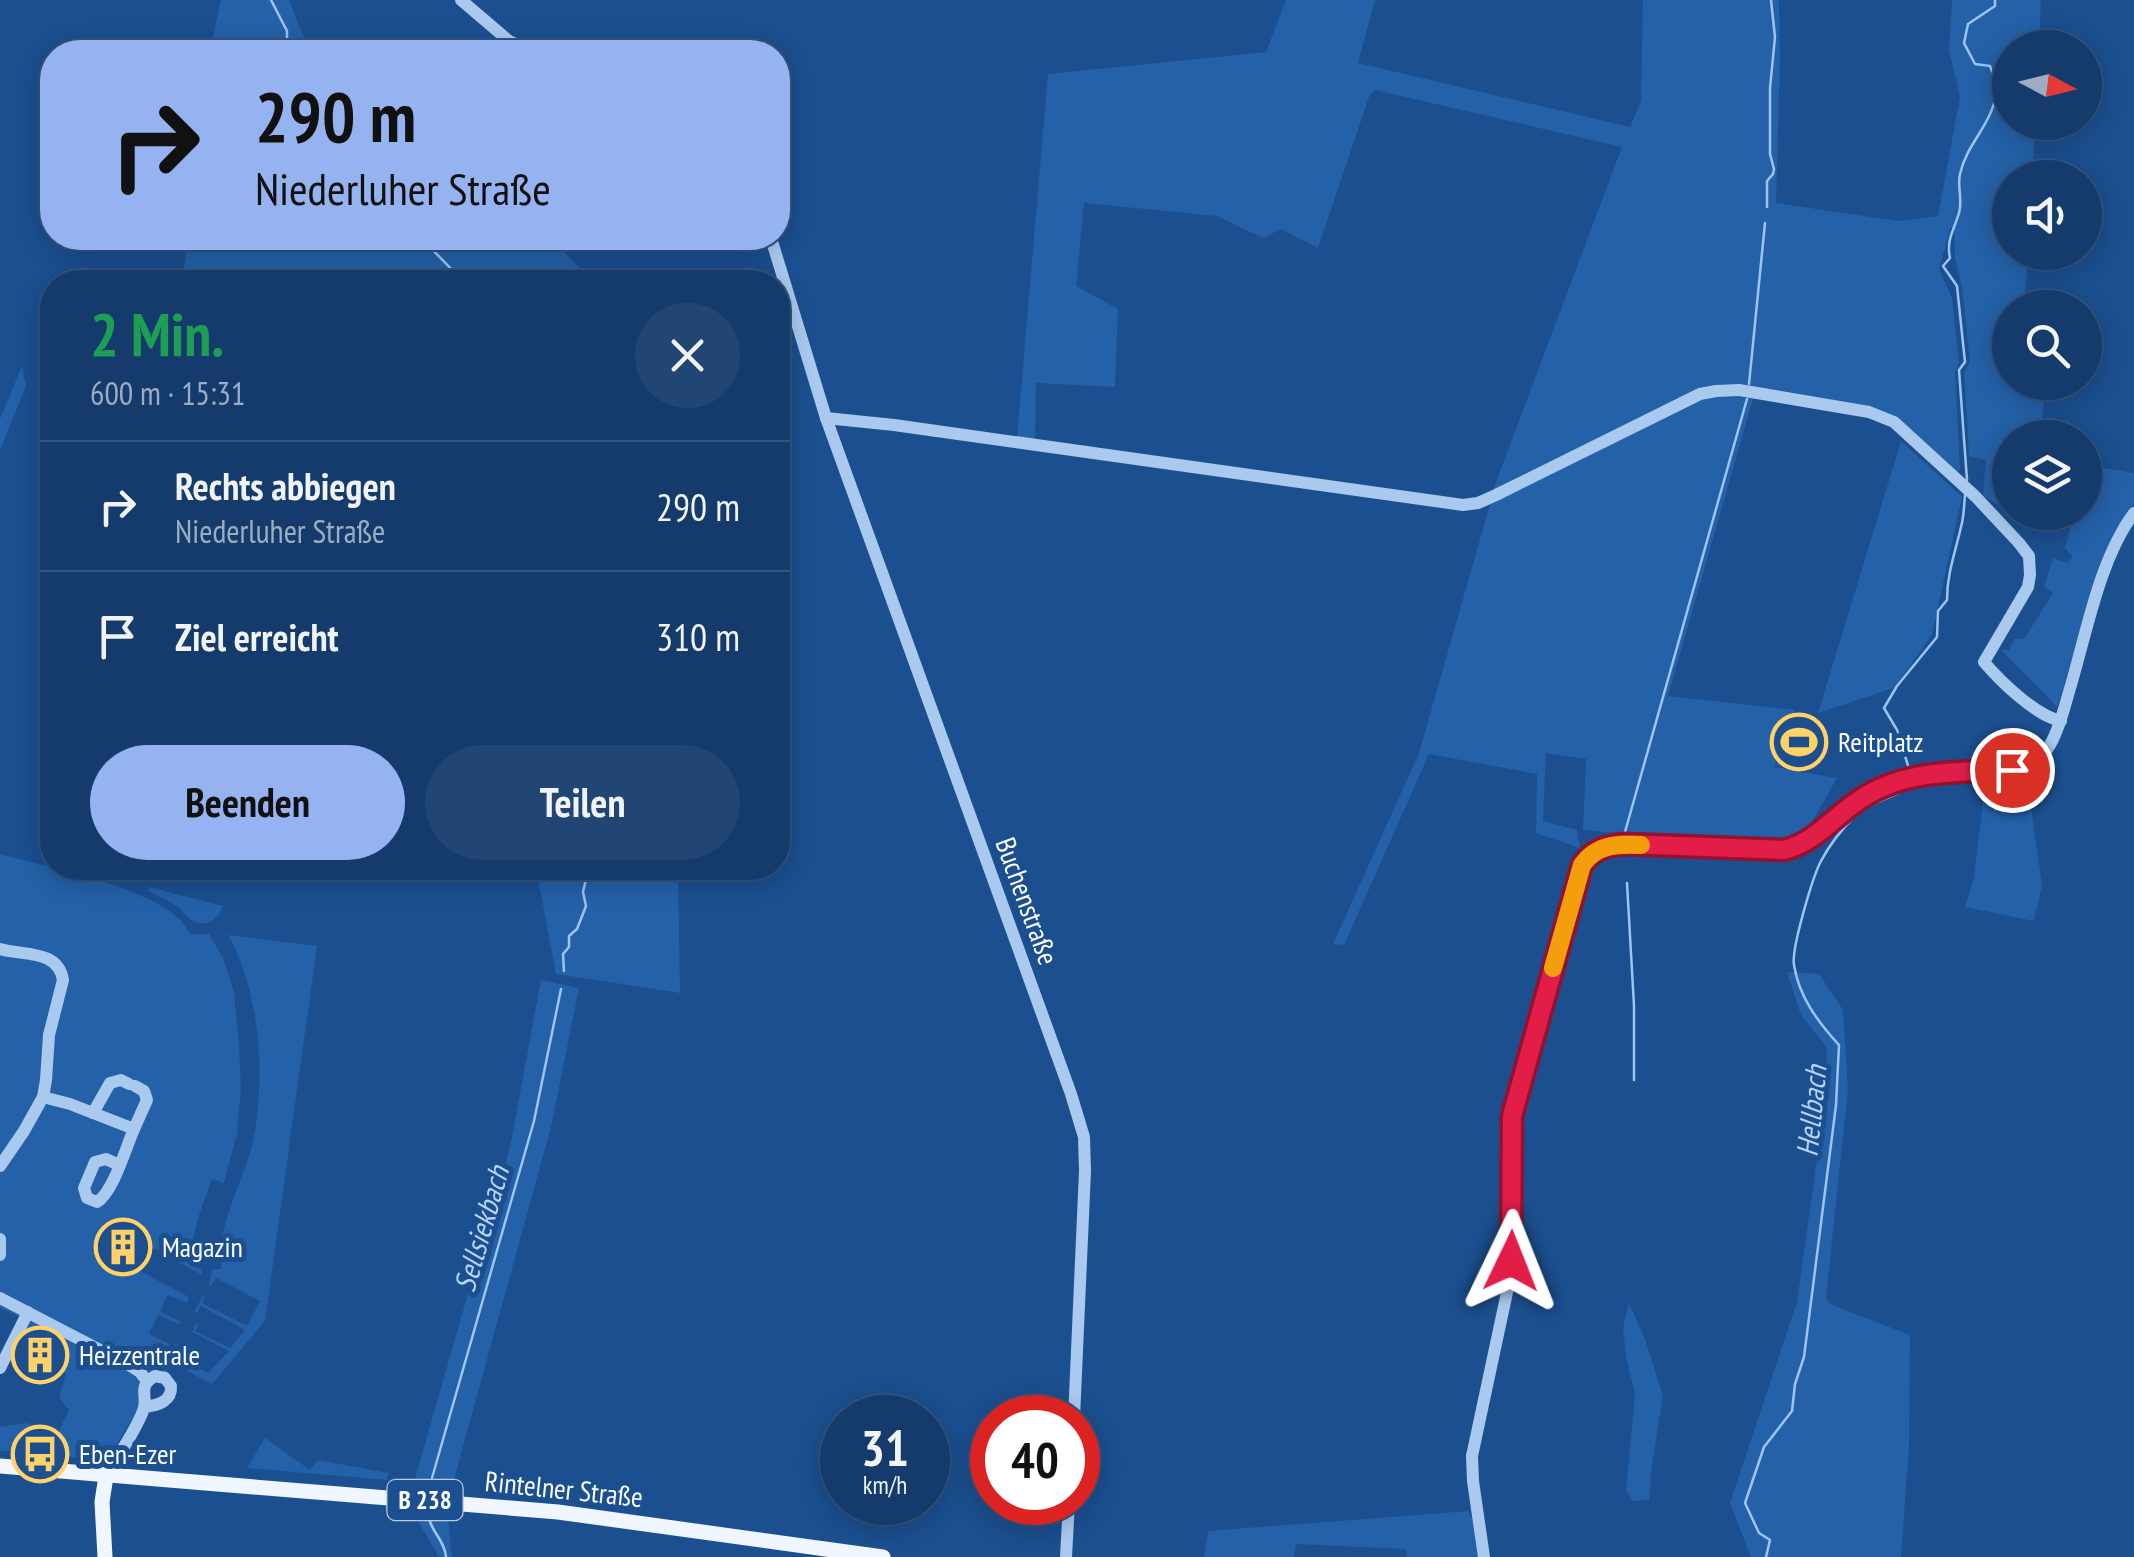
<!DOCTYPE html>
<html lang="de">
<meta charset="utf-8">
<style>
body{margin:0;font-family:"PT Sans Narrow",sans-serif;background:#214673;color:#f1f3f6;height:100vh;display:flex;flex-direction:column;font-size:38px;white-space:nowrap}
*{box-sizing:border-box;margin:0}
p{font-size:32px;color:#9dadc1}
.icon{flex:none;width:55px;height:55px;fill:none;stroke:currentColor;stroke-width:2;stroke-linecap:round;stroke-linejoin:round}
.map{position:relative;flex:1;overflow:hidden}
.side{position:absolute;left:40px;top:270px;width:750px;height:610px;display:flex;flex-direction:column;background:#143b6b;border-radius:40px;box-shadow:0 5px 25px #0003,0 0 0 2px #33557e}
.side>*{flex:none}
.banner{position:absolute;left:40px;top:40px;width:750px;height:210px;border-radius:40px;box-shadow:0 5px 25px #0003,0 0 0 2px #33557e;background:#95b2f1;color:#111;overflow:hidden}
.needle{width:65px;rotate:97deg}
.controls{position:absolute;left:1992px;top:30px;display:grid;gap:20px}
.controls a{display:grid;place-items:center;width:110px;height:110px;border-radius:50%;background:#143b6b;box-shadow:0 5px 25px #0003,0 0 0 2px #33557e;font-size:50px}
.speed{position:absolute;left:820px;top:1395px;display:flex;gap:20px;font-size:50px;font-weight:700;text-align:center}
.speed>*{display:grid;place-content:center;width:130px;height:130px;border-radius:50%;background:#143b6b;box-shadow:0 5px 25px #0003,0 0 0 2px #33557e;line-height:1}
.speed small{font-size:25px;font-weight:400}
.speed .limit{border:15px solid #d22;background:#fff;color:#111}
.pin{position:absolute;display:grid;place-items:center;width:85px;height:85px;color:#fff;margin:-42px;border:5px solid #fff;border-radius:50%;box-shadow:0 2px 10px #0007}
.me{position:absolute;width:110px;margin:-55px;rotate:2deg;stroke-linejoin:round;filter:drop-shadow(0 0 8px #0008)}
.turn{display:flex;align-items:center;gap:35px;height:210px;padding:0 50px;font-size:45px}
.turn .icon{width:130px;height:130px;stroke-width:2.5}
.turn b{display:block;font-size:70px;line-height:85px}
.round{display:grid;place-items:center;flex:none;width:105px;height:105px;border-radius:52px;background:#214673}
.headline{display:flex;align-items:center;justify-content:space-between;height:170px;padding:0 50px}
h1{font-size:60px;font-weight:700;line-height:75px;color:#1e9e55}
.action{display:flex;gap:20px;margin-top:auto;padding:20px 50px}
.action a{flex:1;height:115px;border-radius:60px;background:#95b2f1;color:#111;font-size:40px;font-weight:700;line-height:115px;text-align:center}
.action a+a{background:#214673;color:#f1f3f6}
ul{padding:0;list-style:none}
li{display:flex;align-items:center;gap:30px;height:130px;padding:0 50px;border-top:2px solid #33557e}
li div{flex:1}
li b{display:block;font-size:38px}
li em{font-style:normal}
.map>svg:first-child{display:block}
.green{fill:#2461a8}
.lines{fill:none;stroke-linecap:round;stroke-linejoin:round}
.stream{stroke:#9cc4f0;stroke-width:2.5}
.minor{stroke:#a9c9ee;stroke-width:12}
.major{stroke:#f0f6ff;stroke-width:15}
.route-casing{stroke:#92132f;stroke-width:25}
.route{stroke:#e11d48;stroke-width:18}
.slow{stroke:#f59e0b;stroke-width:18}
.labels{text-anchor:middle;stroke-width:10;stroke-linejoin:round;paint-order:stroke}
.shield{fill:#1b4f8f;stroke:#bbcadd;stroke-width:2.5}
.shield-label{font-size:25px;font-weight:bold;fill:#fff}
.poi-label{font-size:28px;fill:#fff;stroke:#1b4f8f;text-anchor:start}
.street-label{font-size:28px;fill:#fff;stroke:#1b4f8f}
.water-label{font-size:30px;font-style:italic;fill:#b5d3f5;stroke:#1b4f8f}
</style>
<div class="map">
<svg width="2134" height="1557" viewBox="0 0 2134 1557">
<rect width="100%" height="100%" fill="#1b4f8f"/>
<g class="green">
<path d="M221,0H289L301,31L313,52H210Z"/>
<path d="M1286,0H1375L1358,63L1630,127L1641,101L1643,0H1779L1780,59L1776,203L1898,221L1938,216L1960,97L1949,50L1952,0H2041L2039,47L2010,48V122L2035,123L2032,177L2010,178V252L2028,253L2024,307L2010,308V382L2020,383V391L2044,401L2040,437L2010,438V512L2027,513L2025,524L1983,495L1986,460L1969,456L1964,372L1970,362L1962,288L1955,258L1954,227H1951L1939,269L1952,298L1959,362L1955,372L1960,470L1955,474L1894,417L1731,386L1493,490L1622,147L1375,90L1369,97L1318,248L1281,229L1263,238L1217,216L1084,203L1076,286L1118,309L1115,387L1036,383L1035,441L1017,437L1048,74L1266,52Z"/>
<path d="M187,238H551L582,271L559,282H183Z"/>
<path d="M22,366L26,386L0,450V419Z"/>
<path d="M1728,396L1753,399L1668,696L1795,710L1774,767L1837,778L1808,829L1782,842L1699,840L1583,830L1586,759L1546,753L1543,821L1577,830L1580,848L1536,833L1537,774L1429,754L1344,945L1333,944L1419,753L1491,501L1691,404L1708,397Z"/>
<path d="M1901,441L1962,497L1932,635L1894,688L1818,713Z"/>
<path d="M2085,465L2134,473V504L2113,534L2106,550L2057,707L2001,650H2009L2015,639H2024L2053,593L2044,587L2053,558L2067,563L2073,557L2065,548L2074,513L2085,512V504L2093,499V492L2085,487Z"/>
<path d="M1796,716L1819,719L1806,771L1776,765Z"/>
<path d="M2026,772L2042,885L2034,921L1965,907L1974,877L1986,777Z"/>
<path d="M0,854C44,867 172,889 190,934H209L223,958L234,992L239,1047L241,1088L237,1133L224,1183L212,1179C202,1208 189,1235 192,1266L202,1269V1275L153,1248L140,1271L189,1297L186,1303L168,1295L160,1311L181,1322L179,1324L158,1315L149,1334L170,1344L156,1371H148L141,1386V1404L109,1457L77,1458L36,1450L0,1451V1427L27,1423L57,1435L69,1410L59,1398L66,1373L55,1369L63,1353L27,1335L20,1317L0,1308Z"/>
<path d="M536,868H678L680,993L556,974Z"/>
<path d="M149,887L223,906C217,921 205,929 190,919C186,916 183,910 178,907C169,900 158,896 148,891Z"/>
<path d="M228,935L317,946L265,1321L212,1384L172,1363L166,1373L163,1371L175,1344L179,1346L175,1356L208,1373L229,1351L192,1332L196,1323L199,1324L195,1331L230,1348L245,1330L201,1306L197,1313L194,1312L203,1296L205,1297L202,1303L247,1326L260,1301L216,1278L211,1286L209,1285L212,1269H221C221,1262 220,1253 221,1246C223,1219 243,1177 251,1149C267,1085 261,992 228,935Z"/>
<path d="M1787,972L1819,974L1843,1010L1848,1089L1826,1298L1830,1304L1910,1335L1909,1444L1901,1557H1751L1730,1503L1797,1302L1822,1122L1827,1048L1801,1015Z"/>
<path d="M541,980L579,988L551,1127L453,1483L414,1482L510,1147Z"/>
<path d="M1629,1303L1645,1339L1663,1396L1652,1464L1649,1500L1633,1501L1626,1490L1635,1395L1626,1356L1623,1328Z"/>
<path d="M265,1438L310,1470L318,1460L388,1473L387,1480L247,1468Z"/>
<path d="M1469,1511L1470,1516L1474,1517L1481,1557H1407L1406,1549L1296,1544L1294,1557H1204L1208,1531Z"/>
<path d="M421,1516L448,1518L452,1557H439L419,1523Z"/>
</g>
<g class="lines">
<g class="stream">
<path d="M271,0L287,31V52"/>
<path d="M1767,207V181L1773,174L1774,169L1770,154V88L1775,37L1771,0"/>
<path d="M421,238L464,282"/>
<path d="M1749,384L1765,223"/>
<path d="M1967,480L1959,370L1965,362L1957,286L1943,266L1950,258C1946,240 1954,230 1959,213C1963,200 1957,187 1960,174C1969,133 2010,114 1990,66L1975,64L1964,43L1968,24L1995,6V0"/>
<path d="M1910,772L1897,730L1884,708L1897,686L1937,637L1938,611L1947,600C1947,574 1955,553 1961,527C1964,517 1964,505 1965,495"/>
<path d="M1625,832L1747,399"/>
<path d="M1627,883L1634,1006V1080"/>
<path d="M564,971L563,954L569,947V936L577,929L586,906L583,892L586,879L584,868"/>
<path d="M432,1478L534,1121L561,989"/>
<path d="M428,1513C429,1530 445,1540 446,1557"/>
<path d="M1766,1557L1770,1540L1759,1533L1745,1503L1764,1447L1792,1411L1795,1384L1804,1357L1836,1105L1839,1045C1818,1022 1799,997 1794,965C1791,949 1813,876 1821,861C1829,846 1842,829 1854,817C1867,804 1892,797 1908,789L1913,784"/>
</g>
<g class="minor">
<path d="M461,0L509,41L533,52"/>
<path d="M771,238L826,418L1071,1094L1084,1137L1085,1171L1074,1418"/>
<path d="M826,418L894,425L1463,505L1478,503L1496,495L1700,394L1716,391L1739,390L1869,412L1894,422L1976,497L2019,543L2029,556L2030,575L2028,587L1984,662C2000,681 2036,716 2061,721"/>
<path d="M0,949C23,956 58,949 63,980L49,1035L46,1080L43,1097L24,1131L0,1166"/>
<path d="M43,1097L70,1104L134,1129C126,1147 113,1193 97,1202L87,1198L84,1188L95,1162L106,1159L119,1165"/>
<path d="M93,1113L110,1083L121,1080L129,1084"/>
<path d="M134,1129L147,1100L144,1091L135,1086"/>
<path d="M0,1239V1255"/>
<path d="M0,1298L129,1365L140,1372L147,1381"/>
<path d="M0,1368L28,1312"/>
<path d="M106,1476C118,1455 134,1434 143,1411C149,1396 136,1387 155,1376L165,1378L171,1386C172,1401 159,1405 145,1407"/>
<path d="M1066,1557L1069,1502"/>
<path d="M1484,1557L1473,1481L1472,1456L1509,1283L1513,1234L1512,1117L1583,865L1592,853L1612,845L1784,850C1812,843 1831,821 1853,804C1867,794 1884,785 1901,780C1939,766 1996,780 2029,763C2039,759 2046,753 2051,743C2061,725 2065,704 2071,685C2087,631 2100,558 2134,513"/>
</g>
<g class="major">
<path d="M0,1466L558,1512L883,1557"/>
<path d="M105,1557L102,1502L106,1476"/>
</g>
</g>
<g class="lines">
<g class="route-casing">
<path id="route" d="M1511,1261L1512,1116L1582,865C1593,849 1606,846 1624,844L1784,850C1813,843 1831,820 1855,803C1901,769 1956,772 2012,770"/>
</g>
<use href="#route" class="route"/>
<path class="slow" d="M1553,968L1582,865C1597,844 1617,844 1641,845"/>
</g>
<defs>
<g id="stadium-ring" transform="scale(2.875)"><circle r="9.5" fill="#1b4f8f" stroke="#ffd166" stroke-width="1.5"/><path d="M0-5a6.5 5 0 1 0 0 10a6.5 5 0 1 0 0-10ZM-3.5-1.8h7v3.6h-7Z" fill="#ffd166"/></g>
<g id="building-ring" transform="scale(2.875)"><circle r="9.5" fill="#1b4f8f" stroke="#ffd166" stroke-width="1.5"/><path d="M-4-6H4V6H1V3H-1V6H-4ZM-2.5-4.3h1.7v1.8h-1.7ZM.8-4.3h1.7v1.8H.8ZM-2.5-1h1.7V.8h-1.7ZM.8-1h1.7V.8H.8Z" fill="#ffd166"/></g>
<g id="bus-ring" transform="scale(2.875)"><circle r="9.5" fill="#1b4f8f" stroke="#ffd166" stroke-width="1.5"/><path d="M-5-6H5V4H4V6H2V4H-2V6H-4V4H-5ZM-3.5-4V0h7V-4ZM-3.5 1.2v1.5H-2V1.2ZM2 1.2v1.5H3.5V1.2Z" fill="#ffd166"/></g>
</defs>
<g fill-rule="evenodd">
<use href="#stadium-ring" x="1799" y="742"/>
<use href="#building-ring" x="123" y="1247"/>
<use href="#building-ring" x="40" y="1355"/>
<use href="#bus-ring" x="40" y="1454"/>
</g>
<g class="labels">
<rect class="shield" x="387.5" y="1480" width="75" height="40" rx="8"/>
<g class="shield-label">
<text x="425" y="1509">B 238</text>
</g>
<g class="poi-label">
<text x="1838" y="752">Reitplatz</text>
<text x="162" y="1257">Magazin</text>
<text x="79" y="1365">Heizzentrale</text>
<text x="79" y="1464">Eben-Ezer</text>
</g>
<g class="street-label">
<text transform="translate(1027 901) rotate(70)" y="10">Buchenstraße</text>
<text transform="translate(564 1489) rotate(6)" y="10">Rintelner Straße</text>
</g>
<g class="water-label">
<text transform="translate(1812 1111) rotate(-84)" y="10">Hellbach</text>
<text transform="translate(482 1229) rotate(-74)" y="10">Sellsiekbach</text>
</g>
</g>
</svg>
<div class="controls">
<a><svg class="needle" viewBox="-14 -14 28 28"><path d="M0-13l5 13h-10z" fill="#e53935"/><path d="M0 13l5-13h-10z" fill="#9dadc1"/></svg></a>
<a><svg class="icon" aria-label="sound" viewBox="0 0 24 24"><path d="M4 9h4l5-4v14l-5-4H4zM17 9q2 3 0 6"/></svg></a>
<a><svg class="icon" aria-label="search" viewBox="0 0 24 24"><circle cx="10" cy="10" r="6"/><path d="M15 15l6 6"/></svg></a>
<a><svg class="icon" aria-label="layers" viewBox="0 0 24 24"><path d="M12 4l9 5-9 5-9-5zM3 14l9 5 9-5"/></svg></a>
</div>
<div class="speed"><div>31<small>km/h</small></div><div class="limit">40</div></div>
<div class="pin" style="left:2012px;top:770px;background:#d93025"><svg class="icon" aria-label="arrive" viewBox="0 0 24 24"><path d="M6 21V4h12l-3 4 3 4H6"/></svg></div>
<svg class="me" style="left:1511px;top:1261px" viewBox="-20 -20 40 40"><path d="M0-17L14 15 0 8-14 15z" fill="#e11d48" stroke="#fff" stroke-width="4"/></svg>
<div class="banner">
<div class="turn"><svg class="icon" aria-label="right" viewBox="0 0 24 24"><path d="M7 20v-9h11M14 6l5 5-5 5"/></svg><div><b>290 m</b>Niederluher Straße</div></div>
</div>
<section class="side">
<div class="headline"><div><h1>2 Min.</h1><p>600 m · 15:31</p></div><a class="round"><svg class="icon" aria-label="close" viewBox="0 0 24 24"><path d="M6 6l12 12M18 6L6 18"/></svg></a></div>
<ul>
<li><svg class="icon" aria-label="right" viewBox="0 0 24 24"><path d="M7 20v-9h11M14 6l5 5-5 5"/></svg><div><b>Rechts abbiegen</b><p>Niederluher Straße</p></div><em>290 m</em></li>
<li><svg class="icon" aria-label="arrive" viewBox="0 0 24 24"><path d="M6 21V4h12l-3 4 3 4H6"/></svg><div><b>Ziel erreicht</b></div><em>310 m</em></li>
</ul>
<div class="action"><a>Beenden</a><a>Teilen</a></div>
</section>
</div>
